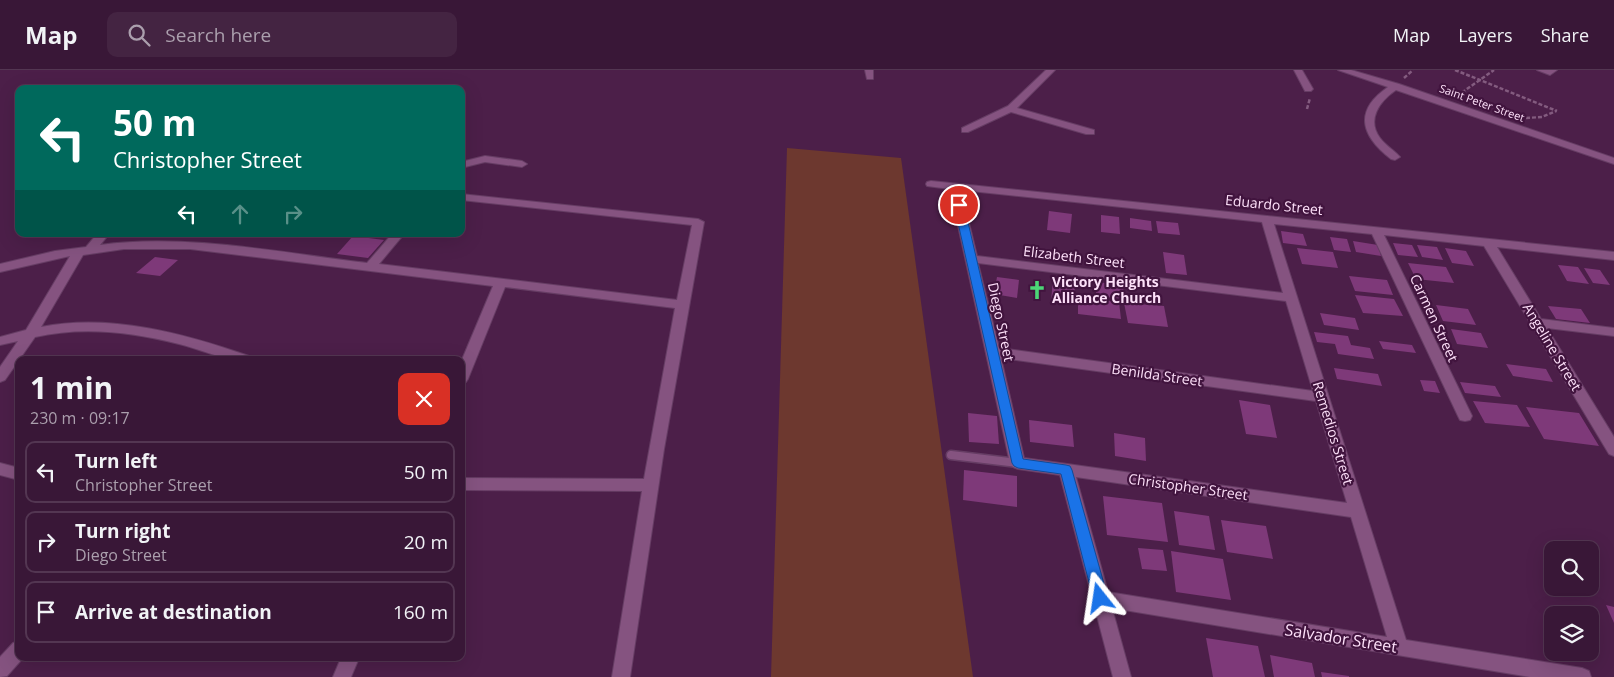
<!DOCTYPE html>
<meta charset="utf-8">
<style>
body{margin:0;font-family:"Open Sans",sans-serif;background:#442442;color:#f1f3f6;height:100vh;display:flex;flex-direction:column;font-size:19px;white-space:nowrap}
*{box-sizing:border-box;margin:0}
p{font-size:16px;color:#ab9fad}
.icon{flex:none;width:28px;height:28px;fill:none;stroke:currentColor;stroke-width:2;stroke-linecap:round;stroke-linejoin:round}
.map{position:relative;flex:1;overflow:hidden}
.drawer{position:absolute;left:15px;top:286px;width:450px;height:305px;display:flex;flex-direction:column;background:#391737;border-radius:10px;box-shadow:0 5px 20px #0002,0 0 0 1px #533652}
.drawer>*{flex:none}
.top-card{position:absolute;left:15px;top:15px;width:450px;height:152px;border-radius:10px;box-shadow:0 5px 20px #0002,0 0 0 1px #533652;background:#00695c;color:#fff;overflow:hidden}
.tools{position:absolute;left:1544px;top:471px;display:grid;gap:10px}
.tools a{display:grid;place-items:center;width:55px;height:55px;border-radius:10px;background:#391737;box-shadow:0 5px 20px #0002,0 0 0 1px #533652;font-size:25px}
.pin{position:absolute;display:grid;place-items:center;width:42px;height:42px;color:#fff;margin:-21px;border:2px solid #fff;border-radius:50%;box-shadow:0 1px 5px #0007}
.me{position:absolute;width:55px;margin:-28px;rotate:345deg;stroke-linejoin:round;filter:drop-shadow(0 0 4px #0008)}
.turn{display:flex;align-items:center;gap:18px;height:105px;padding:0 15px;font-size:22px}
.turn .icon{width:65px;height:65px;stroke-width:2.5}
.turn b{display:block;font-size:35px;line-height:42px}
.lanes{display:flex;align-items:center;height:48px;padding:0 15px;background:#0003;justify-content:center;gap:25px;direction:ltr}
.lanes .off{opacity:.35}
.round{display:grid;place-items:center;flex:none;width:52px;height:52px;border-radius:10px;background:#442442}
.headline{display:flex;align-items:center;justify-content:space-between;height:85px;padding:0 15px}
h1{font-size:30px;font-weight:700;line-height:38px}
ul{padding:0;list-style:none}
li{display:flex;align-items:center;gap:15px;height:62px;margin:0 10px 8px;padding:0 5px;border:2px solid #533652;border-radius:10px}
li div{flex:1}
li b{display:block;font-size:19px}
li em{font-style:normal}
header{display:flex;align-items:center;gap:30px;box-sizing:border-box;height:70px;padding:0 25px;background:#391737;border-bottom:1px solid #533652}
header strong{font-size:24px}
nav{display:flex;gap:28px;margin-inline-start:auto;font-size:18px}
.search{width:350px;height:45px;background:#442442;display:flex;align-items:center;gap:12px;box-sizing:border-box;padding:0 18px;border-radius:10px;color:#ab9fad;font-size:19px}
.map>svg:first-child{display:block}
.green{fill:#6d382f}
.building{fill:#7e3979}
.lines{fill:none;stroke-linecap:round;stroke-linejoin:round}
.service-casing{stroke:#663d64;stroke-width:11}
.minor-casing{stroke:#663d64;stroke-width:2}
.path{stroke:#835b7f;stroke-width:2.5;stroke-dasharray:4 2;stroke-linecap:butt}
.service{stroke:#855380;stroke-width:8}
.minor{fill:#855380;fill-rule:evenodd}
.route{fill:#1a73e8;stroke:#114b97}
.labels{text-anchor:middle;stroke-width:4.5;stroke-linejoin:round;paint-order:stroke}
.far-street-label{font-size:11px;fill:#fde0f9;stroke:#41143e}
.street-label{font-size:14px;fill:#fde0f9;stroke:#41143e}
.poi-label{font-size:14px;font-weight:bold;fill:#fde0f9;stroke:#41143e;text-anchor:start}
.near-street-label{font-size:16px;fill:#fde0f9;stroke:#41143e}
</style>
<header>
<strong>Map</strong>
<div class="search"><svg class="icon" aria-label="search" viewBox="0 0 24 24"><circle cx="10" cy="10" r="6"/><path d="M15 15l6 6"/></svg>Search here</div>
<nav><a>Map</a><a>Layers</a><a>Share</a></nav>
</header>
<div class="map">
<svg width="1614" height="607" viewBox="0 0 1614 607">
<rect width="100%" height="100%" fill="#4c1f49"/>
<path class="green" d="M787,78L901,88L973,607H771Z"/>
<g class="building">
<path d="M1049,141L1072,144L1070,163L1047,160Z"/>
<path d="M1101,145L1119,147L1120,164L1101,162Z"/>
<path d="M1130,148L1151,151L1152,161L1130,158Z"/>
<path d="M1156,151L1178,153L1180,165L1158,163Z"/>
<path d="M1281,161L1303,164L1307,176L1283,173Z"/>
<path d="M353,166L384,170L368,188L337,184Z"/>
<path d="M1330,167L1347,169L1351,182L1334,180Z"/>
<path d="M1353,171L1378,175L1381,186L1356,182Z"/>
<path d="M1393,173L1412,175L1418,187L1398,185Z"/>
<path d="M1417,175L1437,177L1443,190L1422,187Z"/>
<path d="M1297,178L1333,182L1338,198L1302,194Z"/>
<path d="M1445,178L1466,181L1474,196L1452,193Z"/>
<path d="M1163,182L1184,185L1187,205L1166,203Z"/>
<path d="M155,187L178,190L160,206L136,203Z"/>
<path d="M1408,193L1446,197L1454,213L1416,209Z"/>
<path d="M1558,195L1578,197L1589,214L1567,211Z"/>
<path d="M1584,198L1600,200L1610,215L1593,213Z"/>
<path d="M1349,206L1387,210L1393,225L1355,221Z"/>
<path d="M997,207L1019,210L1017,228L994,224Z"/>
<path d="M1053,208L1075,211L1074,235L1051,232Z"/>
<path d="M1096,212L1123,215L1124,229L1096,226Z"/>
<path d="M1355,225L1394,229L1403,246L1363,243Z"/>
<path d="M1078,227L1119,232L1121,249L1078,244Z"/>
<path d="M1124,233L1164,236L1168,257L1128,253Z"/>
<path d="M1436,235L1468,239L1476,255L1443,251Z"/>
<path d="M1548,236L1581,239L1590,253L1556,249Z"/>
<path d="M1320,243L1355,248L1359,260L1324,255Z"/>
<path d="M1451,259L1481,263L1488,278L1457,274Z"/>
<path d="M1314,262L1348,266L1351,275L1370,278L1374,289L1338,284L1335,274L1317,272Z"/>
<path d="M1379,271L1412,275L1416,283L1383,279Z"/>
<path d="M1506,294L1546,299L1553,312L1513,306Z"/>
<path d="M1334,298L1378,304L1382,316L1337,309Z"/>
<path d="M1420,310L1435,311L1440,323L1424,321Z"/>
<path d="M1460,312L1495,316L1501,327L1465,323Z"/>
<path d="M1239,330L1270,335L1277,368L1246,364Z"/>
<path d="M1473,331L1517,335L1530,357L1485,353Z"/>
<path d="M1526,337L1579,343L1599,376L1544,369Z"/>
<path d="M968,343L997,346L999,374L969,372Z"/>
<path d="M1029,350L1072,355L1074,377L1030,372Z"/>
<path d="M1114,363L1145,368L1146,391L1115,386Z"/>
<path d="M964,400L1017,406V437L963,430Z"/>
<path d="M1103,426L1162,433L1168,472L1107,465Z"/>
<path d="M1174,441L1209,446L1215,480L1179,475Z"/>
<path d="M1221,450L1266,456L1273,489L1227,482Z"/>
<path d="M1138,478L1163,480L1167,501L1142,499Z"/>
<path d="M1171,481L1223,489L1231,530L1176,522Z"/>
<path d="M1606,535L1614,537V553Z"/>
<path d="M1206,568L1258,576L1265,607H1213Z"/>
<path d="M1270,585L1312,593L1315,607H1274Z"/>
<path d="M1321,602L1349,606V607H1322Z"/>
</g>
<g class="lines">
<g class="service-casing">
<path id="service" d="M951,385L1018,393"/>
</g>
<g class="minor-casing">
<g id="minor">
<path d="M865,0H873V9H867Z"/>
<path d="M1046,0H1055L1017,38L1094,60V64H1086L1011,42L968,62H962V58L1008,36Z"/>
<path d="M1294,0H1302L1313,19L1311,21H1305Z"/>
<path d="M1338,0H1351L1399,14L1614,88V94L1396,20C1380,31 1366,49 1380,68C1386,76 1394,80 1400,87L1395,90L1391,89C1361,66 1353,41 1388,17Z"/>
<path d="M1537,0H1557L1550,5Z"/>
<path d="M485,86L522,91L527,94L522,97L485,92L461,98V92Z"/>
<path d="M931,111L1614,182V190L1497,177L1541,249L1614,258V266L1547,258L1614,367V386L1609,384L1484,176L1384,165L1472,346L1470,350L1465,351L1460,350L1458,346L1372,164L1274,154L1406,570L1582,598L1589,601L1591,607H1530L1112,538L1131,607H1113L1060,405L1018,399L1013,397L1010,393L950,119L927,116L926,114L927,112ZM961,120L1262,152L1283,223L977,186ZM978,193L1286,231L1313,321L999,278ZM1001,288L1316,331L1347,433L1024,388ZM1076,407L1351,447L1387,567L1108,522Z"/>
<path d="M461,124L698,149L704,152L664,379L630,607H612L642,421L461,420V408L644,409L675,238L505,217L468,309L466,312L461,314V292L493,216L190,179H124L83,185L41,257C111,243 186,264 252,287L254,290C247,290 241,291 235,290C219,288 196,278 179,274C133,262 82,256 35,267L5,310L0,312V297L18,271L0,275V267L26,260L70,186L0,202V194L55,181L86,177L97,164H109L100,175C185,163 282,183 367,193L392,164H404L379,194L677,230L692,155L461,130Z"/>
<path d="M0,393L19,398V410L0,405Z"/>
<path d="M19,571V588H23L7,606L0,607V587L13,573Z"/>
<path d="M341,588H359L351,607H333Z"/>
</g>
</g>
<g class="path">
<path d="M1455,0L1557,41"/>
<path d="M1404,8L1413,0"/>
<path d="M1457,26L1494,0"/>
<path d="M1307,39L1310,28"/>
<path d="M1526,48L1542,47L1556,41"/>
</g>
<use href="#service" class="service"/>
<use href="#minor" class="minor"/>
</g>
<path class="route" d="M959,132L964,135L1023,389L1066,395L1070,396L1072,400L1108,528L1105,533L1100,534L1095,533L1093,528L1061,404L1018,398L1014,396L1012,393L954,135Z"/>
<defs>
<g id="church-bare" transform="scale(1.5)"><path d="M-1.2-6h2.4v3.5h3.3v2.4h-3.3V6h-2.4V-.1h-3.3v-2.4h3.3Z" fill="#4cd677" stroke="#41143e" stroke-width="2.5" paint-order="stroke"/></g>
</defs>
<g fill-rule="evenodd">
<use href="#church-bare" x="1037" y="220"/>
</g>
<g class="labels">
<g class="far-street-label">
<text transform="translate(1482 33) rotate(20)" y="4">Saint Peter Street</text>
</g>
<g class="street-label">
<text transform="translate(1274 135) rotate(6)" y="5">Eduardo Street</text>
<text transform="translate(1074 187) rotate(7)" y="5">Elizabeth Street</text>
<text transform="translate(1434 248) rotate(65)" y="5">Carmen Street</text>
<text transform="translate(1001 252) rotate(78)" y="5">Diego Street</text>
<text transform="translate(1552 277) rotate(59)" y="5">Angeline Street</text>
<text transform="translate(1157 305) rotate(8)" y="5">Benilda Street</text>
<text transform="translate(1333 363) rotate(73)" y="5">Remedios Street</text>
<text transform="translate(1188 417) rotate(8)" y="5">Christopher Street</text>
</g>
<g class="poi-label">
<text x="1052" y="217">Victory Heights<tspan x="1052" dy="16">Alliance Church</tspan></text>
</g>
<g class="near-street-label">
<text transform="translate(1341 568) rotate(9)" y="6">Salvador Street</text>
</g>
</g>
</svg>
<div class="tools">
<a><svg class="icon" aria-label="search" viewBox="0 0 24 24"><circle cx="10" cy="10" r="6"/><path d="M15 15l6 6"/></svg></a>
<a><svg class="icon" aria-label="layers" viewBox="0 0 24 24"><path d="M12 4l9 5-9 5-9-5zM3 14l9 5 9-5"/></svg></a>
</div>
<div class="pin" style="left:959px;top:135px;background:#d93025"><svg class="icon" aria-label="arrive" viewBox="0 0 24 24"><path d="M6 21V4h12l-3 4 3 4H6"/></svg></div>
<svg class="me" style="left:1100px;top:528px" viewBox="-20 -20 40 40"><path d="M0-17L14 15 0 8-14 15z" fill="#1a73e8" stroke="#fff" stroke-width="4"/></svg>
<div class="top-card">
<div class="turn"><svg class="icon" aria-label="left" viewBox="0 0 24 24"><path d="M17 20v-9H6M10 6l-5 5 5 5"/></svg><div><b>50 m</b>Christopher Street</div></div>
<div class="lanes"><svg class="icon" aria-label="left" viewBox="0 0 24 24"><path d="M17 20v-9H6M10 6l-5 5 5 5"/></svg><svg class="icon off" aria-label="ahead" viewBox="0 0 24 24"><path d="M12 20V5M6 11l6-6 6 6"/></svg><svg class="icon off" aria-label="right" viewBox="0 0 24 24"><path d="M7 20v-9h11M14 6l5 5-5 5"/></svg></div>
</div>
<section class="drawer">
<div class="headline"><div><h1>1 min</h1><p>230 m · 09:17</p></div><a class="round" style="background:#d93025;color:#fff"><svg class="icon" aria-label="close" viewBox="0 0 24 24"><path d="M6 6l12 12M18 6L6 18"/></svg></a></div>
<ul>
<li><svg class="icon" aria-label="left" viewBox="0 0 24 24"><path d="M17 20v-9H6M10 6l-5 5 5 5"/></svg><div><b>Turn left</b><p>Christopher Street</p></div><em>50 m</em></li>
<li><svg class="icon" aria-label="right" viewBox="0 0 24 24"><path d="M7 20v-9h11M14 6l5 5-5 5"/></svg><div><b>Turn right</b><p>Diego Street</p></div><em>20 m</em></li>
<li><svg class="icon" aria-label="arrive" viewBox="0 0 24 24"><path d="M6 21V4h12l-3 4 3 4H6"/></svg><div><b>Arrive at destination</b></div><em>160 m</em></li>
</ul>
</section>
</div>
